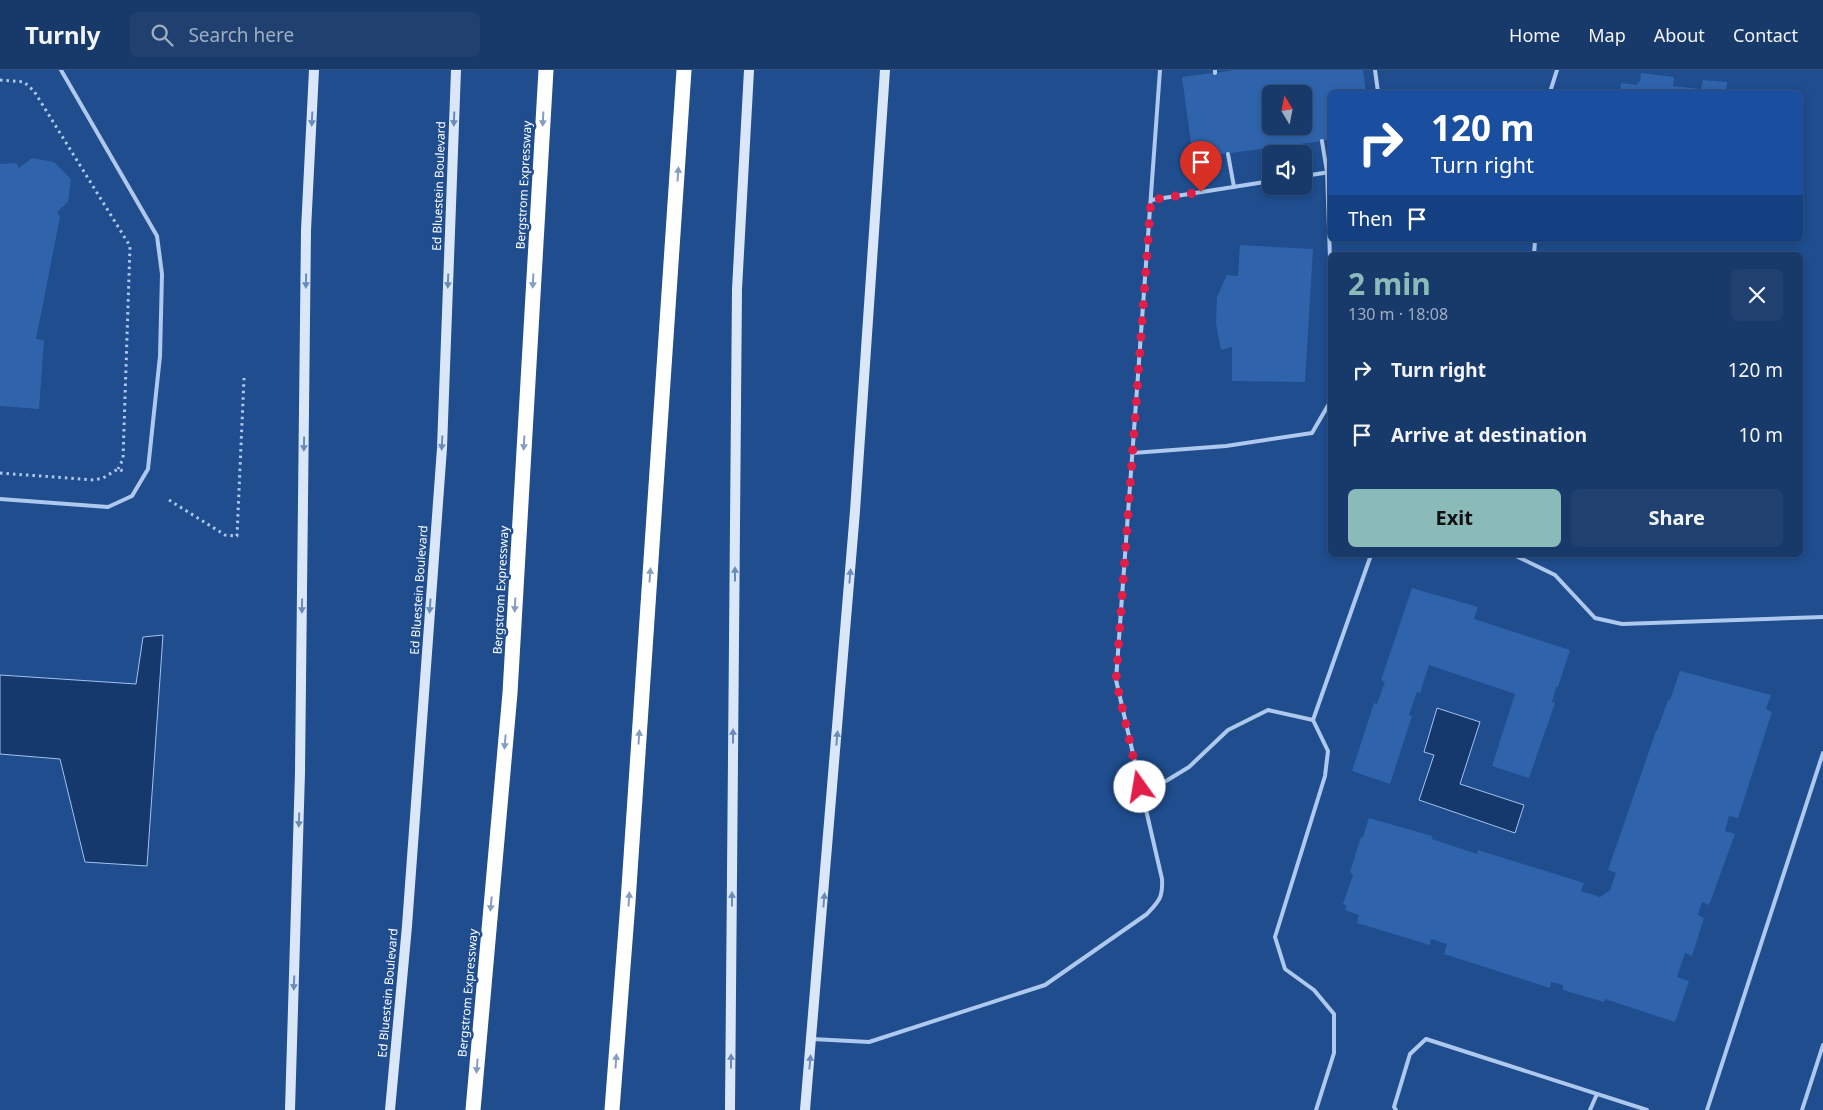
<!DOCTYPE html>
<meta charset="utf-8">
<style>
body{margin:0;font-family:"Noto Sans",sans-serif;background:#204170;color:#f1f3f6;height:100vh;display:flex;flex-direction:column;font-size:19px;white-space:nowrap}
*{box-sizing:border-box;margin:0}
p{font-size:16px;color:#9eadc1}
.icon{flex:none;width:28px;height:28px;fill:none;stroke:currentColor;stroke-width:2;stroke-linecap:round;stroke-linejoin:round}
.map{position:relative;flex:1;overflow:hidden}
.sheet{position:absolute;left:1328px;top:182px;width:475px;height:305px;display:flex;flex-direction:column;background:#173a6a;border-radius:8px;box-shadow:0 2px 8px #0003,0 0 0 1px #36547e}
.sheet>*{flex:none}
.top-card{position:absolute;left:1328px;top:20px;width:475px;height:152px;border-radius:8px;box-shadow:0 2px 8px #0003,0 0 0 1px #36547e;background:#1a4fa0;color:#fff;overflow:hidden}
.needle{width:32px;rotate:350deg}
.fabs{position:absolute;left:1262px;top:15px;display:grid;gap:10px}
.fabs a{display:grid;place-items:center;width:50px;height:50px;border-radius:8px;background:#173a6a;box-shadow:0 2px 8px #0003,0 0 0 1px #36547e;font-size:25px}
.pin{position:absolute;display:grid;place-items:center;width:42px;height:42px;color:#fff;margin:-51px -21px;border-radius:50% 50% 50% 0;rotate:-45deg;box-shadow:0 0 5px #0007}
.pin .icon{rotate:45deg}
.me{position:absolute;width:55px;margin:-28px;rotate:347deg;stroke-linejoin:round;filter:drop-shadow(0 0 4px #0008)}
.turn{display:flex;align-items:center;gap:18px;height:105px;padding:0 20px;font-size:22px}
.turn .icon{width:65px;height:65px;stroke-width:2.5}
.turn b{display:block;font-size:35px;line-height:42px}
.then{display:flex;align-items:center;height:48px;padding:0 20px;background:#0003;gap:10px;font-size:19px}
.round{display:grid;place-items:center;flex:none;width:52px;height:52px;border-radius:8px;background:#204170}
.headline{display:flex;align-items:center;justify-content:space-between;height:85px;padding:0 20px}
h1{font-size:30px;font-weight:700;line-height:38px;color:#8bbbb9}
.button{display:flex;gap:10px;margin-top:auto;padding:10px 20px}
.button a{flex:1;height:58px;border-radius:8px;background:#8bbbb9;color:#111;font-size:20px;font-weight:700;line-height:58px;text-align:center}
.button a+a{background:#204170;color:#f1f3f6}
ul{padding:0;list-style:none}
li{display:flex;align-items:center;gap:15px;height:65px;padding:0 20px}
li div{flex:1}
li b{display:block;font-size:19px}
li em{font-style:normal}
header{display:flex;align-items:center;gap:30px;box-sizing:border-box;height:70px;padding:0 25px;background:#173a6a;border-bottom:1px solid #36547e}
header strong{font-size:24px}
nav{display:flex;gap:28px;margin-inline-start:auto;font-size:18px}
.search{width:350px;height:45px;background:#204170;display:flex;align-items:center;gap:12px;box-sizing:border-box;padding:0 18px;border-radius:8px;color:#9eadc1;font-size:19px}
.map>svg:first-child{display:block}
.water{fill:#16396d;stroke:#a2c3ee}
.building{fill:#2f64ac;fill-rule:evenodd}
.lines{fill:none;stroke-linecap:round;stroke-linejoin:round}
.path{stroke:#aec9ed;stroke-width:3;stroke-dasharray:2.5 4;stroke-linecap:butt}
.service{stroke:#aec9ed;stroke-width:4}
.secondary{stroke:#dae7f9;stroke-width:10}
.motorway{stroke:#fff;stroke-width:15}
.oneway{fill:#6a8bb9}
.oneway2{fill:#849dc1}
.route{stroke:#e11d48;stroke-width:9;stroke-dasharray:0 16.2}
.labels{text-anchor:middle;stroke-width:5;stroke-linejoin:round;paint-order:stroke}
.street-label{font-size:12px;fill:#fff;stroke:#1f4d8e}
</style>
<header>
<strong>Turnly</strong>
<div class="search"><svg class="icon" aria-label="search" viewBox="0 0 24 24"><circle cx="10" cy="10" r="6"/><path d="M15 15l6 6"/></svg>Search here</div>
<nav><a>Home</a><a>Map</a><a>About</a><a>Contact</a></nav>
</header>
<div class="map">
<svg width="1823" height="1040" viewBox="0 0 1823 1040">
<rect width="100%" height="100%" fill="#1f4d8e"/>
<g class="water">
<path d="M163,565L147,796L85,792L60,689L0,684V605L136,614L143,567Z"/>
<path d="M1437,638L1480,652L1460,714L1524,735L1515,763L1419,730L1434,685L1424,682Z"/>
</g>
<g class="building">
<path d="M1236,0H1363L1366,22H1330V70L1193,88L1182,7ZM1271,24H1304V56H1271Z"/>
<path d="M1641,3L1674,7L1673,16L1701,19L1703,10L1727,12L1726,22H1620L1621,13L1637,15L1638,12H1640Z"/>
<path d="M32,88L54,92L71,109L68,132L57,142L60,147L36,269L44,270L39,339L0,336V94L16,93L19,98Z"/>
<path d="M1240,175L1313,179L1305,312L1232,311V277L1221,280L1216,254L1217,227L1227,205L1238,206Z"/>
<path d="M1412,518L1478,537L1474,549L1570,580L1558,617H1556L1552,632L1555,633L1529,708L1492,696L1515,624L1429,595L1420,623L1417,622L1409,645L1412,646L1390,714L1352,701L1374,633L1377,634L1385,612L1381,610Z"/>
<path d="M1680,601L1771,625L1766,639L1772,642L1738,748L1729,746L1725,761L1735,764L1709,835L1702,832L1698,845L1704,848L1692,886L1685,883L1677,907L1689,911L1675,952L1605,929L1604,932L1563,920V915L1551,912L1550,918L1444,884L1447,874L1431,869L1430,875L1357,853L1359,845L1345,840L1346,835L1343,834L1353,805L1350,802L1361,767H1363L1369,748L1432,766V769L1477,784L1478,780L1584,813L1581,821L1600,827L1610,820L1616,803L1608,800L1656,661H1657L1668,630H1670Z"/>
</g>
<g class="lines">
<g class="path">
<path d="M0,10L24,12L34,21L130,176L123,389L118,399"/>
<path d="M0,403L94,410L103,408L118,399L125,402"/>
<path d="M169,430L225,465L237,466L244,308"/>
</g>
<g class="service">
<path d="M1215,0V3"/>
<path d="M1375,0L1378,22"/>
<path d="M1550,22L1557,0"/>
<path d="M1322,71L1327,102L1330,188"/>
<path d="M1274,77L1276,84"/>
<path d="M1228,84L1234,117"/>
<path d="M1304,106L1330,102"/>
<path d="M1151,130L1271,111"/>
<path d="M1534,185L1535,170"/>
<path d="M1133,383L1226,376L1312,363L1330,332"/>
<path d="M0,429L108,437L132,426L148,399L160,286L162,204L157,166L61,0"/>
<path d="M1514,485L1555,505L1595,548L1622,554L1823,547"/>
<path d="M1313,650L1328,681L1325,706L1275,867L1285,899L1314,920L1334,944V983L1316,1040"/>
<path d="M1141,717L1166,711L1189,697L1228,660L1268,640L1313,650L1371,485"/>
<path d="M812,969L869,972L1045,915L1147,844C1159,831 1163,828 1162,809L1116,610L1160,0"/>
<path d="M1396,1040L1394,1037L1410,984L1426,969L1647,1040"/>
<path d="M1590,1040L1597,1024"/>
<path d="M1707,1040L1823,683"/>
<path d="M1802,1040L1823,975"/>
</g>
<g class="secondary">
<path d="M290,1040L300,702L306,160L314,0"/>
<path d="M390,1040L407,856L442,378L456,0"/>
<path d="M730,1040L737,219L749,0"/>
<path d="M805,1040L855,441L885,0"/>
</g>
<g class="motorway">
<path d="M473,1040L510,623L546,0"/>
<path d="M612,1040L628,832L684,0"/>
</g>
</g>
<defs><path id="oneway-solid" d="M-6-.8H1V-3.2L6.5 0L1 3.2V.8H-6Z" transform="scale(1.25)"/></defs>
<g class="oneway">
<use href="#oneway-solid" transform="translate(312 49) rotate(93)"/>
<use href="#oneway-solid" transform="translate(454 49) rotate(92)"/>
<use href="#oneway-solid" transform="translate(306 211) rotate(91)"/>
<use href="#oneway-solid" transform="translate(448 211) rotate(92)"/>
<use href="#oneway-solid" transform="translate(442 373) rotate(93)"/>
<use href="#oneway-solid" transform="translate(304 374) rotate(91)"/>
<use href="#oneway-solid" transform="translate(735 504) rotate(-90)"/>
<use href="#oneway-solid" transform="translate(850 506) rotate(-85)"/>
<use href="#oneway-solid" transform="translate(302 536) rotate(91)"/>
<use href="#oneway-solid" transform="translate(430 536) rotate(94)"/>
<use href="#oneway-solid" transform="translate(733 666) rotate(-90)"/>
<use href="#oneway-solid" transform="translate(837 668) rotate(-85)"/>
<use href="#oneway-solid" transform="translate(299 750) rotate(92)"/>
<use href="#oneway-solid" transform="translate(732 829) rotate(-90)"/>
<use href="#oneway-solid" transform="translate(824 830) rotate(-85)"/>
<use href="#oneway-solid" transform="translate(294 913) rotate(92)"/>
<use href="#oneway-solid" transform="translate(731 991) rotate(-90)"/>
<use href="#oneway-solid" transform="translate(810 992) rotate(-85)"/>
</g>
<g class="oneway2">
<use href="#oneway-solid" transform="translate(543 49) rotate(93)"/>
<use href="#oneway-solid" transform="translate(678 104) rotate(-86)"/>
<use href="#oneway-solid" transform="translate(533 211) rotate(93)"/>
<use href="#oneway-solid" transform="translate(524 373) rotate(93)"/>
<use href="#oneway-solid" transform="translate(650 505) rotate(-86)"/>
<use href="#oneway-solid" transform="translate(515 535) rotate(93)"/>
<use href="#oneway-solid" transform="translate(639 667) rotate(-86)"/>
<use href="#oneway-solid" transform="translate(505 672) rotate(95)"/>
<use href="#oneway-solid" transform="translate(629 829) rotate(-86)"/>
<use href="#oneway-solid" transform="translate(491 834) rotate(95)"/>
<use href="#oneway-solid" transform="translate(616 991) rotate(-86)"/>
<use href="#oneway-solid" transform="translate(477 996) rotate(95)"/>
</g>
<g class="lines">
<path class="route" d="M1140,717L1116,610L1151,130L1201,122"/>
</g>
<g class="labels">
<g class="street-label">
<text transform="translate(524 115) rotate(-87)" y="4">Bergstrom Expressway</text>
<text transform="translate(439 116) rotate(-88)" y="4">Ed Bluestein Boulevard</text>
<text transform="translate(419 520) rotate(-86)" y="4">Ed Bluestein Boulevard</text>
<text transform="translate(501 520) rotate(-87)" y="4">Bergstrom Expressway</text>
<text transform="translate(388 923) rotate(-85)" y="4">Ed Bluestein Boulevard</text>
<text transform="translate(468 923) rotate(-85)" y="4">Bergstrom Expressway</text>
</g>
</g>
</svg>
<div class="fabs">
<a><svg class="needle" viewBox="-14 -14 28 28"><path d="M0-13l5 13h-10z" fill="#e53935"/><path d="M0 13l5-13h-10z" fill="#9eadc1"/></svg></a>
<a><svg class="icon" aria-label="sound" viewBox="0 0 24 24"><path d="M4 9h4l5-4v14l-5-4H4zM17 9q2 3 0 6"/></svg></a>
</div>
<div class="pin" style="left:1201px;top:122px;background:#d93025"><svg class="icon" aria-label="arrive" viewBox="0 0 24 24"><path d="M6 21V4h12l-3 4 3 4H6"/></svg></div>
<svg class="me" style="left:1140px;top:717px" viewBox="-20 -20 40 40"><circle r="19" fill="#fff"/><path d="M0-13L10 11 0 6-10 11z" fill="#e11d48"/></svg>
<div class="top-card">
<div class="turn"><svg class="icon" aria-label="right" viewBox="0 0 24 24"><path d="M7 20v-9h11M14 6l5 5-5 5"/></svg><div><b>120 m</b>Turn right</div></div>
<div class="then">Then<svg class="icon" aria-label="arrive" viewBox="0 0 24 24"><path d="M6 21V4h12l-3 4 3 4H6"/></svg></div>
</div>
<section class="sheet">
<div class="headline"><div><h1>2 min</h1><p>130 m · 18:08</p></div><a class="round"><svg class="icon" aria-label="close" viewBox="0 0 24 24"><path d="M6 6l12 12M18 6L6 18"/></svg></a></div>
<ul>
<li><svg class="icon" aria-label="right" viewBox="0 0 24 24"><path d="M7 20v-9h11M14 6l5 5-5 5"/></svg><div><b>Turn right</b></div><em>120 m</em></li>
<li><svg class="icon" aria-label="arrive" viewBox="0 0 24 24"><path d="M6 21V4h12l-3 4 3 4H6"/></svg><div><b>Arrive at destination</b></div><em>10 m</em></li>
</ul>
<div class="button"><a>Exit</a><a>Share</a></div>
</section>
</div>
